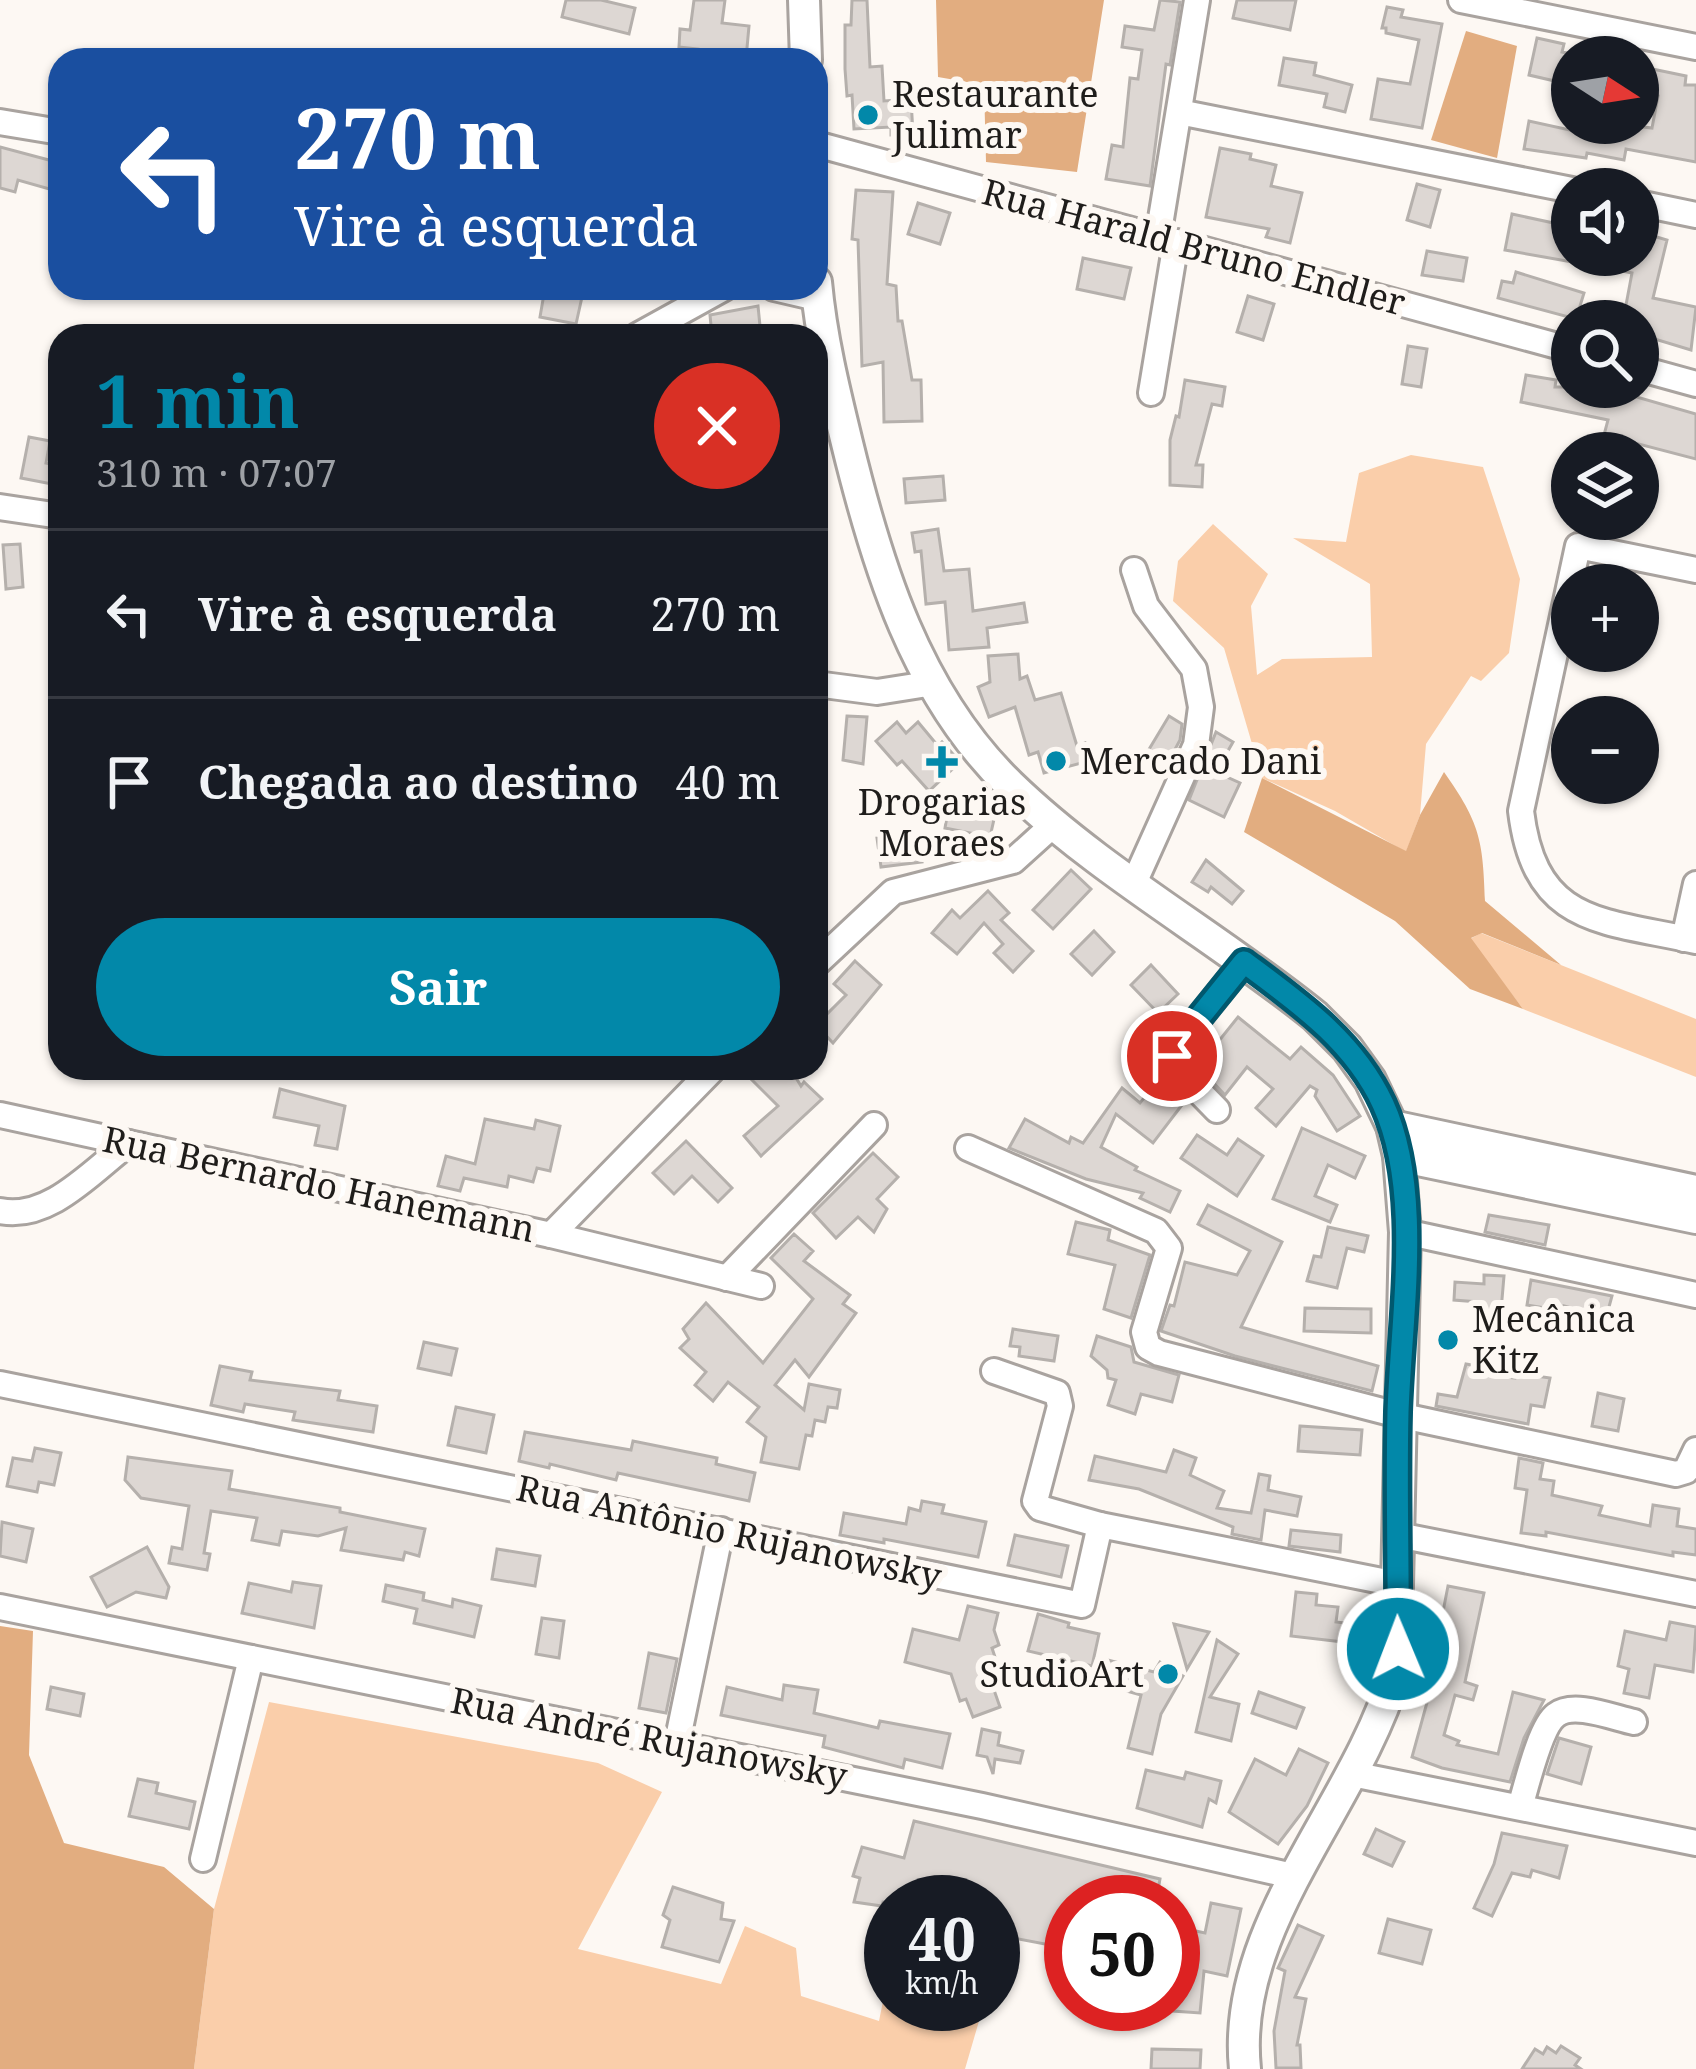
<!DOCTYPE html>
<html lang="pt">
<meta charset="utf-8">
<style>
body{margin:0;font-family:"Noto Serif",serif;background:#242831;color:#f1f3f6;height:100vh;display:flex;flex-direction:column;font-size:45px;white-space:nowrap}
*{box-sizing:border-box;margin:0}
p{font-size:39px;color:#9ea1a6}
.icon{flex:none;width:66px;height:66px;fill:none;stroke:currentColor;stroke-width:2;stroke-linecap:round;stroke-linejoin:round}
.map{position:relative;flex:1;overflow:hidden}
.sheet{position:absolute;left:48px;top:324px;width:780px;height:756px;display:flex;flex-direction:column;background:#171b24;border-radius:36px;box-shadow:0 3px 9px #0004}
.sheet>*{flex:none}
.guide{position:absolute;left:48px;top:48px;width:780px;height:252px;border-radius:36px;box-shadow:0 3px 9px #0004;background:#1a4fa0;color:#fff;overflow:hidden}
.needle{width:78px;rotate:102deg}
.fabs{position:absolute;left:1551px;top:36px;display:grid;gap:24px}
.fabs a{display:grid;place-items:center;width:108px;height:108px;border-radius:50%;background:#171b24;box-shadow:0 3px 9px #0004;font-size:60px}
.speed{position:absolute;left:864px;top:1875px;display:flex;gap:24px;font-size:60px;font-weight:700;text-align:center}
.speed>*{display:grid;place-content:center;width:156px;height:156px;border-radius:50%;background:#171b24;box-shadow:0 3px 9px #0004;line-height:1}
.speed small{font-size:30px;font-weight:400}
.speed .limit{border:18px solid #d22;background:#fff;color:#111}
.pin{position:absolute;display:grid;place-items:center;width:102px;height:102px;color:#fff;margin:-51px;border:6px solid #fff;border-radius:50%;box-shadow:0 3px 12px #0007}
.me{position:absolute;width:132px;margin:-66px;rotate:359deg;stroke-linejoin:round;filter:drop-shadow(0 0 9px #0008)}
.turn{display:flex;align-items:center;gap:42px;height:252px;padding:0 48px;font-size:54px}
.turn .icon{width:156px;height:156px;stroke-width:2.5}
.turn b{display:block;font-size:84px;line-height:102px}
.round{display:grid;place-items:center;flex:none;width:126px;height:126px;border-radius:63px;background:#242831}
.headline{display:flex;align-items:center;justify-content:space-between;height:204px;padding:0 48px}
h1{font-size:72px;font-weight:700;line-height:90px;color:#0288a9}
.action{display:flex;gap:24px;margin-top:auto;padding:24px 48px}
.action a{flex:1;height:138px;border-radius:72px;background:#0288a9;color:#fff;font-size:48px;font-weight:700;line-height:138px;text-align:center}
ul{padding:0;list-style:none}
li{display:flex;align-items:center;gap:36px;height:168px;padding:0 48px;border-top:3px solid #363941}
li div{flex:1}
li b{display:block;font-size:45px}
li em{font-style:normal}
.map>svg:first-child{display:block}
.green{fill:#faceaa}
.forest{fill:#e2ad80}
.building{fill:#ddd7d3;stroke:#b5b0ac;stroke-width:3}
.lines{fill:none;stroke-linecap:round;stroke-linejoin:round}
.minor-casing{stroke:#a9a39f;stroke-width:30}
.major-casing{stroke:#a9a39f;stroke-width:36}
.minor{stroke:#fff;stroke-width:24}
.major{stroke:#fff;stroke-width:30}
.route-casing{stroke:#01586e;stroke-width:30}
.route{stroke:#0288a9;stroke-width:21}
.poi-dot{fill:#0288a9;stroke:#fdf8f3;stroke-width:4.5}
.labels{text-anchor:middle;stroke-width:12;stroke-linejoin:round;paint-order:stroke}
.poi-label{font-size:36px;fill:#1f1d1b;stroke:#fdf8f3;text-anchor:start}
.street-label{font-size:36px;fill:#1f1d1b;stroke:#fdf8f3}
</style>
<div class="map">
<svg width="1696" height="2069" viewBox="0 0 1696 2069">
<rect width="100%" height="100%" fill="#fdf8f3"/>
<g class="green">
<path d="M1411,455L1483,467L1520,579L1509,653L1481,681L1471,676L1426,744L1420,815L1406,852L1335,811L1262,778L1224,648L1173,601L1178,561L1213,524L1268,574L1251,606L1257,675L1282,659L1372,657L1370,584L1293,538L1346,542L1359,473Z"/>
<path d="M1481,933L1696,1019V1077L1523,1009L1470,939Z"/>
<path d="M269,1702L598,1763L662,1792L578,1949L721,1984L745,1926L796,1948L801,1996L879,2021L891,1961V2004H984L965,2069H194L214,1909Z"/>
</g>
<g class="forest">
<path d="M936,0H1104L1077,172L986,162L984,85L938,77Z"/>
<path d="M1466,31L1517,46L1497,158L1431,140Z"/>
<path d="M1444,772C1480,823 1483,840 1485,901L1561,965L1482,933L1471,938L1523,1009L1470,989L1395,921L1244,832L1262,778L1406,851L1420,815Z"/>
<path d="M0,1626L33,1631L29,1755L64,1843L164,1867L214,1909L194,2069H0Z"/>
</g>
<g class="building">
<path d="M566,0H601L635,8L629,34L562,17Z"/>
<path d="M694,0H725L722,23L749,26L746,59L697,60L698,49L679,47L680,29L690,30Z"/>
<path d="M852,0H867L870,67L882,66L884,101L911,99L913,134L891,135V127L854,129L852,95L847,96L845,69V25H851Z"/>
<path d="M1160,0L1180,2L1170,65L1166,64L1150,186L1106,179L1112,145L1123,147L1130,78L1138,79L1142,50L1122,47L1125,26L1154,30Z"/>
<path d="M1237,0H1296L1290,30L1233,18Z"/>
<path d="M1387,7L1403,10L1401,17L1442,24L1422,128L1371,119L1378,79L1410,84L1419,40L1386,33V28H1382Z"/>
<path d="M1537,38L1564,44L1562,52L1572,54V85L1529,75Z"/>
<path d="M1284,58L1316,63L1314,75L1352,85L1345,112L1324,107L1327,94L1279,85Z"/>
<path d="M1638,66L1686,76L1685,85H1696V162L1626,149L1624,160L1587,153L1586,158L1524,149L1529,121L1606,138L1609,123L1652,128L1658,96L1638,93Z"/>
<path d="M0,147L60,163V192L18,180L15,192L0,188Z"/>
<path d="M1220,148L1251,154L1250,159L1276,165L1271,186L1302,193L1290,243L1266,237L1269,229L1206,217Z"/>
<path d="M1417,184L1440,190L1430,227L1407,220Z"/>
<path d="M856,190L893,192L887,284L896,286L898,321H902L912,380H921L922,421L884,422L883,362L862,366L858,240L852,239Z"/>
<path d="M918,203L950,213L940,244L908,234Z"/>
<path d="M1512,214L1572,227V262L1505,250Z"/>
<path d="M1650,235L1667,240L1653,298L1696,307L1691,350L1638,334V321H1623L1632,273L1578,262L1579,255H1645Z"/>
<path d="M1427,251L1467,258L1463,281L1422,275Z"/>
<path d="M1083,258L1131,268L1124,299L1077,289Z"/>
<path d="M1516,272L1584,293L1576,319L1498,298L1502,281L1513,283Z"/>
<path d="M545,288H584L576,324L540,317Z"/>
<path d="M1248,296L1274,304L1263,340L1237,332Z"/>
<path d="M758,306L761,336H712L710,315Z"/>
<path d="M1408,346L1427,349L1421,387L1402,384Z"/>
<path d="M1526,375L1556,380L1555,387H1602L1696,414V459L1604,435L1608,420L1521,402Z"/>
<path d="M1185,380L1225,387L1222,406L1212,404L1196,465H1203L1202,487L1170,485V440L1176,416L1179,417Z"/>
<path d="M29,437L50,441L46,463L60,466L57,485L21,478Z"/>
<path d="M943,476L945,500L906,503L904,479Z"/>
<path d="M938,529L944,571L969,569L973,611L1024,603L1027,622L987,628L989,647L949,650L945,602L926,604L921,551L915,552L912,533Z"/>
<path d="M20,544L23,587L6,589L3,545Z"/>
<path d="M1018,654L1020,679L1027,676L1035,700L1061,693L1077,746L1085,743L1089,761L1044,773L1038,752L1029,755L1015,707L989,717L978,687L990,682L988,656Z"/>
<path d="M847,716L867,717L863,764L843,760Z"/>
<path d="M1169,716L1182,724L1180,740L1165,768L1145,756Z"/>
<path d="M897,722L906,733L918,722L938,746L942,742L960,762L929,791L902,761L897,765L876,741Z"/>
<path d="M1216,732L1233,742L1216,772L1240,783L1224,817L1189,800Z"/>
<path d="M949,805L995,815L990,837L945,828Z"/>
<path d="M918,833L922,862L881,867L877,838Z"/>
<path d="M1206,860L1243,891L1232,904L1211,887L1208,892L1192,882Z"/>
<path d="M1071,870L1091,889L1053,929L1033,910Z"/>
<path d="M988,891L1009,913L1001,920L1033,951L1013,972L994,953L1003,944L984,923L957,954L932,933L952,910L960,918Z"/>
<path d="M1094,931L1114,952L1092,975L1071,954Z"/>
<path d="M855,961L881,985L833,1043L816,1025L846,995L834,984Z"/>
<path d="M1151,965L1178,994L1158,1013L1131,985Z"/>
<path d="M1238,1017L1290,1059L1301,1047L1333,1075L1360,1116L1337,1131L1315,1096L1317,1090L1310,1086L1276,1126L1256,1108L1273,1089L1247,1067L1225,1095L1191,1059L1206,1040L1214,1047Z"/>
<path d="M760,1068H790L801,1086L804,1082L822,1099L761,1156L744,1136L778,1106L750,1078Z"/>
<path d="M1162,1076L1185,1101L1153,1143L1116,1114L1101,1147L1137,1167L1135,1170L1180,1191L1170,1212L1140,1198L1143,1193L1086,1179L1009,1148L1025,1119L1069,1143L1071,1137L1083,1143L1122,1088L1140,1103Z"/>
<path d="M280,1089L345,1106L337,1149L315,1145L319,1126L274,1117Z"/>
<path d="M485,1119L534,1129L536,1120L560,1126L550,1171L537,1168L533,1182L509,1176L507,1187L464,1178L460,1191L438,1186L446,1156L475,1164Z"/>
<path d="M1302,1128L1365,1156L1355,1178L1328,1165L1315,1196L1337,1205L1330,1222L1273,1199Z"/>
<path d="M1197,1135L1227,1155L1238,1139L1263,1156L1237,1196L1181,1158Z"/>
<path d="M686,1141L732,1188L718,1202L692,1176L674,1194L653,1173Z"/>
<path d="M873,1153L898,1177L877,1199L887,1209L874,1232L858,1217L836,1238L813,1213Z"/>
<path d="M1208,1205L1282,1242L1241,1327L1378,1366L1372,1391L1235,1356L1161,1331L1170,1305L1174,1306L1185,1262L1237,1275L1250,1251L1198,1224Z"/>
<path d="M1489,1215L1549,1225L1545,1245L1485,1232Z"/>
<path d="M1076,1222L1110,1230L1108,1240L1150,1255L1131,1318L1104,1309L1115,1265L1068,1254Z"/>
<path d="M1328,1227L1368,1236L1364,1252L1347,1248L1337,1288L1307,1281L1314,1256L1321,1257Z"/>
<path d="M794,1234L813,1251L804,1261L850,1295L843,1304L856,1313L809,1377L795,1360L775,1385L804,1410L809,1384L840,1390L837,1408L828,1407L825,1422L815,1420L812,1436L806,1435L799,1469L761,1462L766,1437L747,1422L759,1407L728,1382L713,1401L695,1385L706,1372L680,1348L689,1339L683,1329L706,1303L763,1363L813,1299L771,1258Z"/>
<path d="M1484,1275L1504,1276L1501,1311L1488,1310L1479,1302L1454,1300L1455,1282L1484,1284Z"/>
<path d="M1531,1280L1612,1296L1606,1318L1564,1306L1563,1311L1527,1305Z"/>
<path d="M1305,1308L1371,1309V1333L1304,1331Z"/>
<path d="M1013,1329L1058,1336L1054,1361L1019,1356L1020,1347L1010,1346Z"/>
<path d="M1097,1336L1131,1347L1134,1362L1179,1375L1172,1402L1141,1394L1135,1414L1108,1405L1116,1380L1108,1378L1107,1370L1091,1356Z"/>
<path d="M424,1342L457,1349L451,1375L418,1368Z"/>
<path d="M1466,1364L1496,1369V1376L1515,1378L1516,1373L1550,1378L1544,1407L1531,1405L1528,1424L1436,1406L1438,1394L1457,1397Z"/>
<path d="M220,1366L252,1372L250,1380L340,1391L338,1400L377,1406L373,1432L293,1420L295,1412L245,1404L243,1412L211,1405Z"/>
<path d="M1598,1393L1624,1399L1618,1431L1592,1426Z"/>
<path d="M456,1407L494,1415L486,1453L448,1445Z"/>
<path d="M1300,1426L1362,1430L1360,1455L1298,1451Z"/>
<path d="M525,1432L631,1450L633,1441L717,1458L716,1464L755,1473L749,1501L618,1473L616,1480L550,1464L549,1468L519,1461Z"/>
<path d="M35,1448L61,1453L54,1485L39,1482L37,1492L7,1486L13,1458L32,1461Z"/>
<path d="M1174,1450L1196,1458L1190,1475L1224,1491L1217,1508L1251,1513L1259,1474L1270,1476L1268,1490L1301,1497L1297,1516L1265,1510L1261,1540L1232,1534L1233,1527L1139,1489L1089,1480L1095,1456L1166,1472Z"/>
<path d="M128,1457L232,1471L229,1489L340,1508V1512L425,1529L419,1556L405,1552L403,1560L341,1550L346,1528L318,1536L282,1531L279,1545L252,1540L257,1518L211,1511L204,1553L210,1554L207,1570L169,1563L172,1547L182,1549L189,1506L141,1498L125,1480Z"/>
<path d="M1519,1458L1543,1463L1540,1479L1554,1481L1552,1495L1602,1506L1599,1515L1650,1526L1653,1505L1679,1509L1677,1526L1696,1529V1555L1673,1552V1556L1546,1532V1536L1521,1533L1527,1490L1515,1488Z"/>
<path d="M922,1501L944,1505L942,1513L986,1522L978,1557L884,1539V1543L840,1535L844,1513L906,1524L909,1508L920,1511Z"/>
<path d="M2,1522L33,1529L26,1562L0,1556Z"/>
<path d="M1291,1530L1341,1535L1340,1552L1289,1546Z"/>
<path d="M1015,1535L1068,1546L1061,1577L1008,1565Z"/>
<path d="M147,1547L169,1587L166,1598L136,1592L107,1607L91,1577Z"/>
<path d="M497,1549L540,1556L535,1586L492,1579Z"/>
<path d="M293,1582L321,1586L314,1628L242,1613L249,1583L291,1592Z"/>
<path d="M386,1585L424,1593L423,1600L452,1607L453,1599L481,1606L474,1637L414,1623L417,1609L383,1601Z"/>
<path d="M1448,1586L1484,1593L1465,1682L1477,1686L1473,1700L1455,1695L1444,1735L1459,1741L1457,1745L1498,1754L1513,1692L1544,1700L1524,1738L1510,1782L1442,1768L1412,1757L1439,1659L1434,1658Z"/>
<path d="M1296,1592L1317,1594L1316,1605L1338,1607L1336,1622L1354,1624L1352,1643L1291,1636Z"/>
<path d="M968,1606L998,1613L994,1630L999,1645L992,1648L998,1666L987,1670L1000,1707L973,1717L966,1699L960,1701L951,1674L905,1662L913,1629L959,1640Z"/>
<path d="M1038,1614L1069,1623L1068,1627L1099,1634L1092,1666L1028,1651Z"/>
<path d="M542,1618L564,1621L559,1658L536,1654Z"/>
<path d="M1670,1622L1696,1627L1693,1672L1655,1665L1649,1698L1624,1693L1629,1669L1618,1666L1625,1631L1666,1640Z"/>
<path d="M1174,1624L1209,1632L1187,1669Z"/>
<path d="M1217,1640L1238,1654L1210,1697L1239,1704L1231,1741L1196,1732Z"/>
<path d="M649,1653L677,1659L666,1713L639,1708Z"/>
<path d="M1100,1658L1154,1672L1160,1662L1183,1676L1161,1714L1152,1754L1128,1748L1141,1695L1094,1682Z"/>
<path d="M784,1685L818,1690L814,1713L878,1728L880,1721L950,1734L942,1768L905,1759L903,1768L823,1747L825,1736L721,1715L727,1687L782,1700Z"/>
<path d="M51,1687L84,1694L80,1716L47,1709Z"/>
<path d="M1259,1692L1304,1708L1296,1728L1252,1713Z"/>
<path d="M982,1729L1000,1733L998,1745L1023,1751L1020,1763L995,1759L993,1774L987,1757L977,1755Z"/>
<path d="M1559,1738L1591,1747L1581,1784L1547,1774Z"/>
<path d="M1299,1749L1328,1763L1307,1806L1278,1844L1229,1812L1255,1759L1286,1775Z"/>
<path d="M1146,1770L1184,1779L1186,1772L1221,1781L1216,1803L1209,1799L1202,1827L1137,1808Z"/>
<path d="M138,1779L158,1783L156,1793L195,1802L189,1829L129,1816Z"/>
<path d="M914,1821L1160,1879L1156,1902H1071V1949L993,1934V1902H883L882,1906L854,1902L860,1878L853,1876L862,1847L904,1858Z"/>
<path d="M1376,1829L1404,1842L1392,1866L1364,1854Z"/>
<path d="M1502,1833L1567,1846L1559,1878L1532,1870L1530,1877L1512,1873L1492,1916L1474,1908L1494,1864Z"/>
<path d="M673,1887L723,1903L721,1919L734,1921L719,1962L662,1947L670,1920L663,1915Z"/>
<path d="M1211,1903L1241,1909L1227,1976L1204,1971L1200,2013L1173,2011V1926L1205,1933Z"/>
<path d="M1388,1919L1431,1930L1422,1964L1379,1953Z"/>
<path d="M1298,1925L1323,1936L1295,1997L1306,1999L1297,2045H1300L1301,2068H1276L1274,2031L1285,1971L1278,1968Z"/>
<path d="M1561,2046L1580,2058L1575,2065L1581,2069H1522L1535,2049L1543,2054L1547,2047L1556,2053Z"/>
<path d="M1152,2049L1201,2050L1200,2069H1151Z"/>
</g>
<g class="lines">
<g class="minor-casing">
<g id="minor">
<path d="M1461,0L1696,47"/>
<path d="M1179,112L1572,190"/>
<path d="M0,122L60,132"/>
<path d="M816,144L1572,350"/>
<path d="M1638,203L1696,215"/>
<path d="M1158,237L1197,0"/>
<path d="M774,288L817,298"/>
<path d="M637,336L724,288"/>
<path d="M1638,368L1696,384"/>
<path d="M1151,393L1176,242"/>
<path d="M0,507L60,516"/>
<path d="M1134,570L1146,606L1194,669L1201,707L1196,745L1134,883"/>
<path d="M1696,570L1578,546L1521,811C1535,926 1603,920 1696,941"/>
<path d="M816,684L877,692L934,683"/>
<path d="M1684,939L1696,884"/>
<path d="M816,964L893,892L1013,861L1054,824"/>
<path d="M1217,1110L1175,1067L1173,1050L1244,962"/>
<path d="M0,1115L551,1235L714,1068"/>
<path d="M968,1148L1156,1231L1169,1248L1144,1332L1148,1347L1159,1353L1398,1415L1676,1474L1686,1471L1696,1450"/>
<path d="M0,1211C49,1221 92,1171 129,1143"/>
<path d="M1405,1232L1696,1295"/>
<path d="M551,1235L761,1286"/>
<path d="M727,1278L874,1125"/>
<path d="M994,1371L1057,1393L1060,1406L1035,1501L1040,1508L1100,1525"/>
<path d="M0,1384L1082,1605L1100,1525L1397,1584"/>
<path d="M1398,1535L1696,1594"/>
<path d="M0,1607L982,1806L1297,1877"/>
<path d="M677,1743L721,1530"/>
<path d="M1352,1774L1696,1843"/>
<path d="M1520,1807C1526,1788 1540,1726 1556,1715C1574,1701 1614,1718 1634,1722"/>
<path d="M203,1859L251,1658"/>
</g>
</g>
<g class="major-casing">
<g id="major">
<path d="M804,0L806,60"/>
<path d="M816,282C821,337 834,390 847,443C877,566 916,694 1010,785C1101,873 1216,936 1315,1016L1347,1048L1370,1080L1392,1126L1399,1156L1405,1232L1395,1673C1356,1806 1230,1925 1245,2069"/>
<path d="M1392,1126L1696,1191"/>
<path d="M1399,1156L1696,1218"/>
</g>
</g>
<use href="#minor" class="minor"/>
<use href="#major" class="major"/>
</g>
<g class="lines">
<g class="route-casing">
<path id="route" d="M1172,1056L1173,1050L1244,962C1298,1002 1354,1041 1383,1104C1423,1191 1401,1317 1398,1412C1396,1491 1399,1570 1398,1649"/>
</g>
<use href="#route" class="route"/>
</g>
<g class="poi-dot">
<circle cx="868" cy="115" r="12"/>
<circle cx="1056" cy="761" r="12"/>
<path d="M936 744h12v12h12v12h-12v12h-12v-12h-12v-12h12z"/>
<circle cx="1448" cy="1340" r="12"/>
<circle cx="1168" cy="1674" r="12"/>
</g>
<g class="labels">
<g class="poi-label">
<text x="892" y="107">Restaurante<tspan x="892" dy="41">Julimar</tspan></text>
<text x="1080" y="774">Mercado Dani</text>
<text x="942" y="815" text-anchor="middle">Drogarias<tspan x="942" dy="41">Moraes</tspan></text>
<text x="1472" y="1332">Mecânica<tspan x="1472" dy="41">Kitz</tspan></text>
<text x="1144" y="1687" text-anchor="end">StudioArt</text>
</g>
<g class="street-label">
<text transform="translate(1194 247) rotate(15)" y="13">Rua Harald Bruno Endler</text>
<text transform="translate(319 1184) rotate(12)" y="13">Rua Bernardo Hanemann</text>
<text transform="translate(729 1532) rotate(12)" y="13">Rua Antônio Rujanowsky</text>
<text transform="translate(649 1738) rotate(11)" y="13">Rua André Rujanowsky</text>
</g>
</g>
</svg>
<div class="fabs">
<a><svg class="needle" viewBox="-14 -14 28 28"><path d="M0-13l5 13h-10z" fill="#e53935"/><path d="M0 13l5-13h-10z" fill="#9ea1a6"/></svg></a>
<a><svg class="icon" aria-label="sound" viewBox="0 0 24 24"><path d="M4 9h4l5-4v14l-5-4H4zM17 9q2 3 0 6"/></svg></a>
<a><svg class="icon" aria-label="search" viewBox="0 0 24 24"><circle cx="10" cy="10" r="6"/><path d="M15 15l6 6"/></svg></a>
<a><svg class="icon" aria-label="layers" viewBox="0 0 24 24"><path d="M12 4l9 5-9 5-9-5zM3 14l9 5 9-5"/></svg></a>
<a>+</a>
<a>−</a>
</div>
<div class="speed"><div>40<small>km/h</small></div><div class="limit">50</div></div>
<div class="pin" style="left:1172px;top:1056px;background:#d93025"><svg class="icon" aria-label="arrive" viewBox="0 0 24 24"><path d="M6 21V4h12l-3 4 3 4H6"/></svg></div>
<svg class="me" style="left:1398px;top:1649px" viewBox="-20 -20 40 40"><circle r="17" fill="#0288a9" stroke="#fff" stroke-width="3"/><path d="M0-11L8 9 0 5-8 9z" fill="#fff"/></svg>
<div class="guide">
<div class="turn"><svg class="icon" aria-label="left" viewBox="0 0 24 24"><path d="M17 20v-9H6M10 6l-5 5 5 5"/></svg><div><b>270 m</b>Vire à esquerda</div></div>
</div>
<section class="sheet">
<div class="headline"><div><h1>1 min</h1><p>310 m · 07:07</p></div><a class="round" style="background:#d93025;color:#fff"><svg class="icon" aria-label="close" viewBox="0 0 24 24"><path d="M6 6l12 12M18 6L6 18"/></svg></a></div>
<ul>
<li><svg class="icon" aria-label="left" viewBox="0 0 24 24"><path d="M17 20v-9H6M10 6l-5 5 5 5"/></svg><div><b>Vire à esquerda</b></div><em>270 m</em></li>
<li><svg class="icon" aria-label="arrive" viewBox="0 0 24 24"><path d="M6 21V4h12l-3 4 3 4H6"/></svg><div><b>Chegada ao destino</b></div><em>40 m</em></li>
</ul>
<div class="action"><a>Sair</a></div>
</section>
</div>
